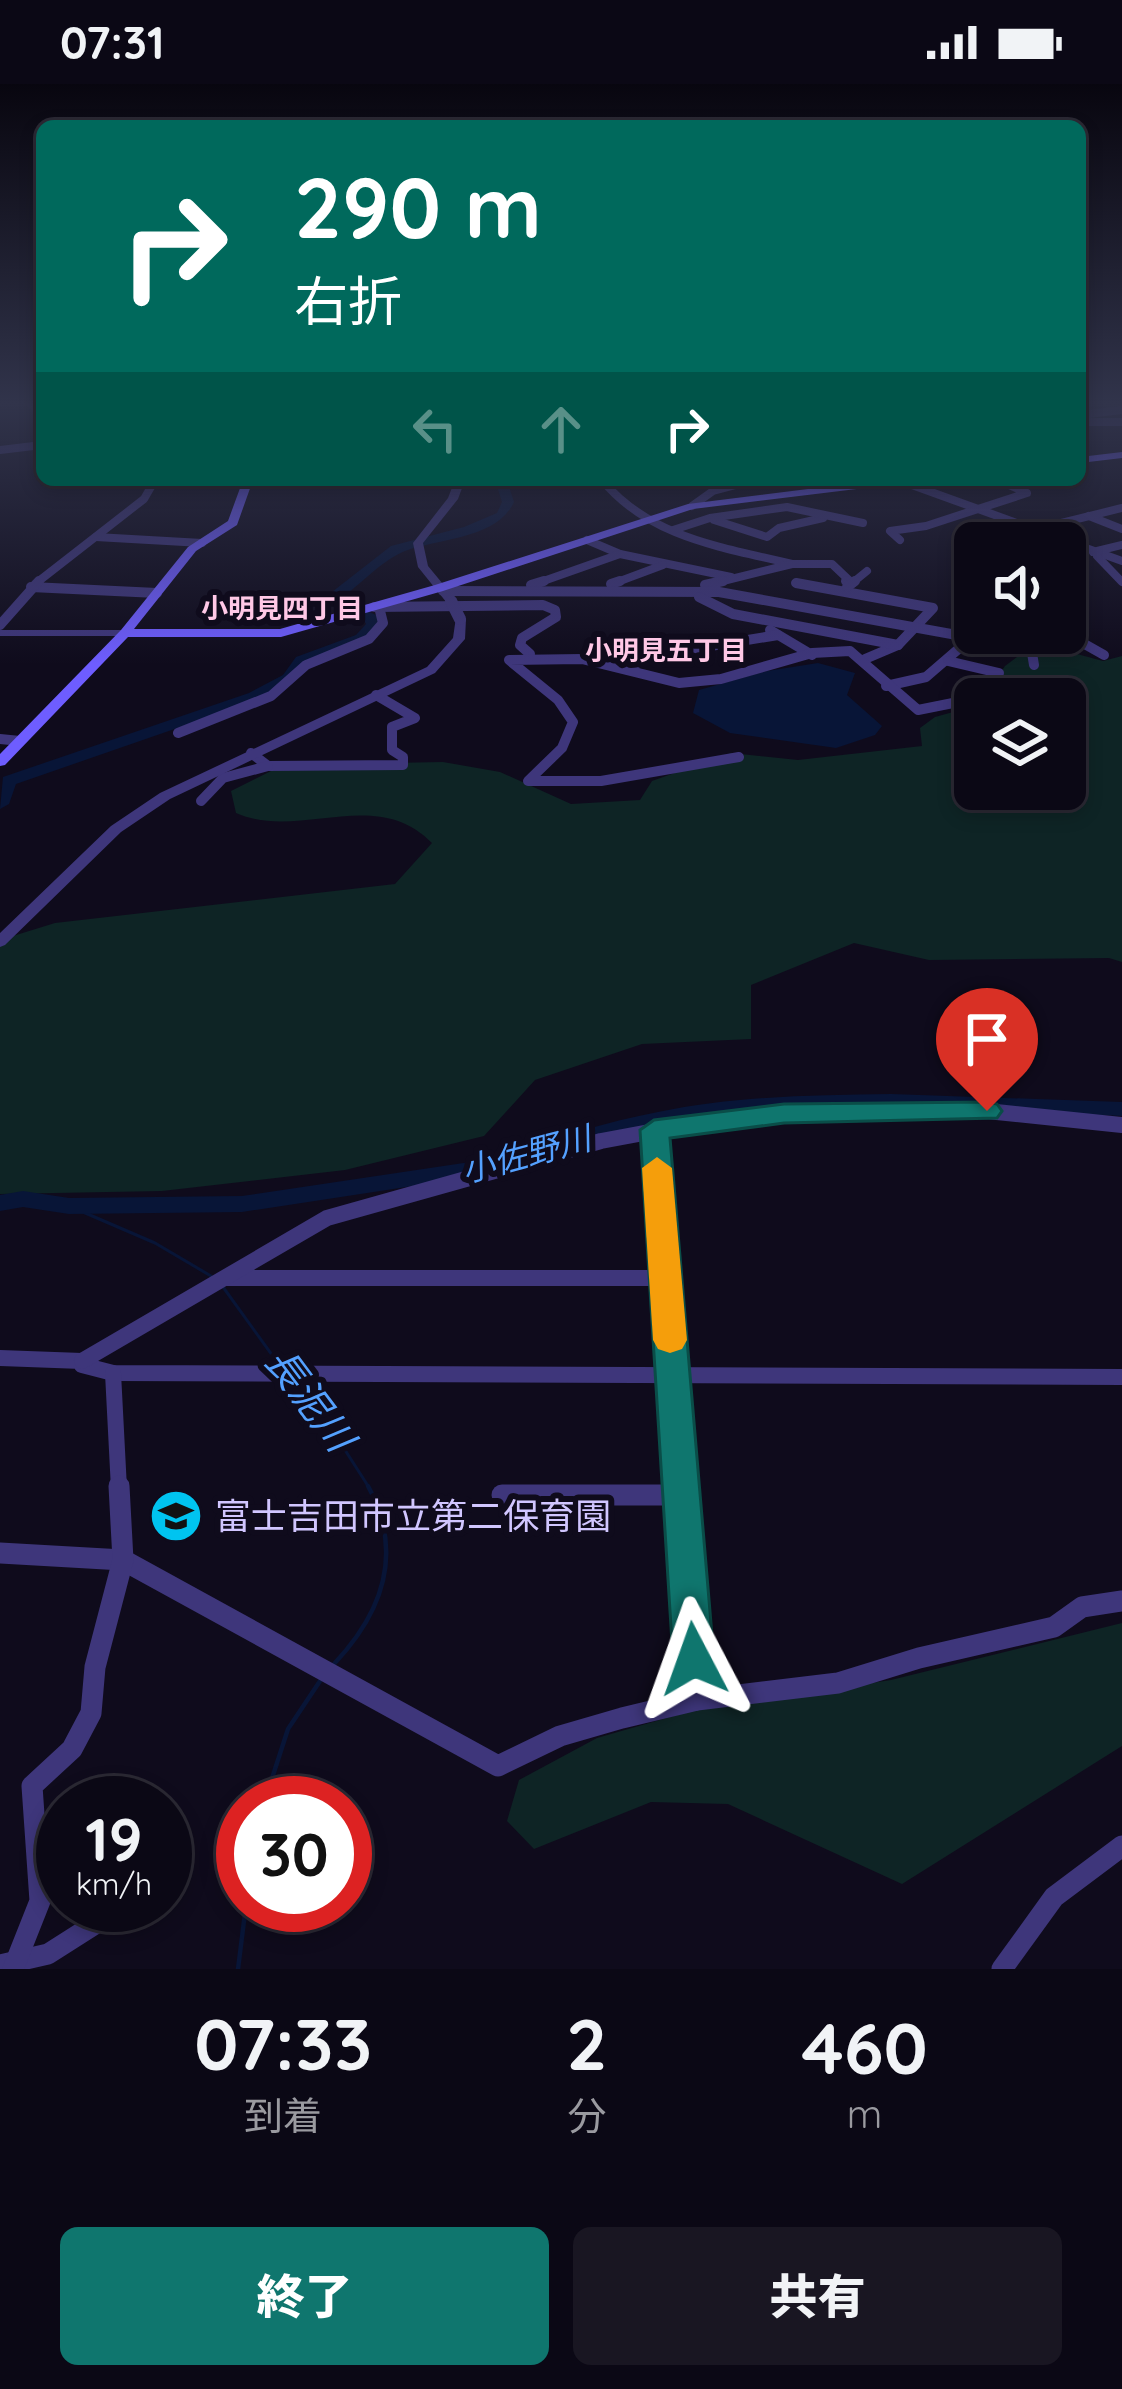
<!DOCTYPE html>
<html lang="ja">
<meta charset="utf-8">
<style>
body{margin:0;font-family:Quicksand,"Noto Sans JP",sans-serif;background:#191622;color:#f1f3f6;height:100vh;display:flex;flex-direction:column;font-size:45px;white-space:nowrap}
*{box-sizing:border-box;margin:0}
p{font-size:39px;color:#9a9aa0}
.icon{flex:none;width:66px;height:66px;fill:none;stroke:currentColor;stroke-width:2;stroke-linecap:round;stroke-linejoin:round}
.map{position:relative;height:1885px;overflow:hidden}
.drawer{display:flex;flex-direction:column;background:#0b0815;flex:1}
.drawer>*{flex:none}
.banner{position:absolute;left:36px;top:36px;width:1050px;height:366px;border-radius:18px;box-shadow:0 6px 18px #0003,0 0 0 3px #2b2934;background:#00695c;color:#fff;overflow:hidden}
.buttons{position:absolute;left:954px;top:438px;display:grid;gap:24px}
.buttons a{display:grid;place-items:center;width:132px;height:132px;border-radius:18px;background:#0b0815;box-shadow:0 6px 18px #0003,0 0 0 3px #2b2934;font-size:60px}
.speed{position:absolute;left:36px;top:1692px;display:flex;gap:24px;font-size:60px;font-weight:700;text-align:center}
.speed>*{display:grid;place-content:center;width:156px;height:156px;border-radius:50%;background:#0b0815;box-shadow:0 6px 18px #0003,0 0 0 3px #2b2934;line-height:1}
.speed small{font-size:30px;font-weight:400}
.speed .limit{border:18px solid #d22;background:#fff;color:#111}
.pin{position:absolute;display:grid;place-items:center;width:102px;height:102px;color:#fff;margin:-123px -51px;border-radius:50% 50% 50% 0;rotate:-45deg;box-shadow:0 0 12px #0007}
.pin .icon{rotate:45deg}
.me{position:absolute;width:132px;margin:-66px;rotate:356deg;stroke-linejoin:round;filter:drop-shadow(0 0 9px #0008)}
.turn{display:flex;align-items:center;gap:42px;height:252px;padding:0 60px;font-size:54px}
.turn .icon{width:156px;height:156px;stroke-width:2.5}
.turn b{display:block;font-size:84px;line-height:102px}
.lanes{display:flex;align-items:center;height:114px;padding:0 60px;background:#0003;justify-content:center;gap:60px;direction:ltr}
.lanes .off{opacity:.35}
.eta{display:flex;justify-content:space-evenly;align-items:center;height:204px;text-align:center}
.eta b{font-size:72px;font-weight:800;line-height:84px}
.button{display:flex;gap:24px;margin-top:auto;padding:24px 60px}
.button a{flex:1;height:138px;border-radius:18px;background:#0f766e;color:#fff;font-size:48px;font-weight:800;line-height:138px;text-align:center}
.button a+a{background:#191622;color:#f1f3f6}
.status{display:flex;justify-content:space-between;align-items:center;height:84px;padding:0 60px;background:#0b0815;direction:ltr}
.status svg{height:33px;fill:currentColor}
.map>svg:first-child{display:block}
.green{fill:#0e2425}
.water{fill:#081537}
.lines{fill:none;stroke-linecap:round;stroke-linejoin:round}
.stream-far1{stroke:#081537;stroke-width:3}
.stream{stroke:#081537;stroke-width:4.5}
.river{fill:#081537;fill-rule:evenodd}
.minor-far3{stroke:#3e367b;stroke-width:8}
.minor-far2{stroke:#3e367b;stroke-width:10}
.minor-far1{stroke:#3e367b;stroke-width:16}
.minor{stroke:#3e367b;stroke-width:21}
.tertiary{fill:#3e367b;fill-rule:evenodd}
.secondary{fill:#6e5dff;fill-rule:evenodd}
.tertiary-bridge{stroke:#3e367b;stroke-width:12}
.route{fill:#0f766e;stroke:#0a4d48;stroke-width:3}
.slow{fill:#f59e0b}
.labels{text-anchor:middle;stroke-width:12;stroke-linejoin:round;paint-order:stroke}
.far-neighbourhood-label{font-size:27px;font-weight:bold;fill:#ffc8e6;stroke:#0f0b1c}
.water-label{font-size:33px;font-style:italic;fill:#54a1ff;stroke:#0f0b1c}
.near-poi-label{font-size:36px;fill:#d1c6ff;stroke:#0f0b1c;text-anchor:start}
.near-water-label{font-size:39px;font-style:italic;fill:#54a1ff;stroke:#0f0b1c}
</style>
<div class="status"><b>07:31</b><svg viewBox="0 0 49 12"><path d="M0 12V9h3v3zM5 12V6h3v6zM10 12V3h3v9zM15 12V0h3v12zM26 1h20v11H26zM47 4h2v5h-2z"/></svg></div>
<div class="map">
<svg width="1122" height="1885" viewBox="0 0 1122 1885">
<rect width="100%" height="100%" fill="#0f0b1c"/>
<g class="green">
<path d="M1036,559L1103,577L1122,572V878L1109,874L929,876L854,859L751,901V955L642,960L535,996L484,1052L345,1086L162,1107L0,1110V856L55,839L395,800L432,759C376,701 299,757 236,729L231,707L283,681L443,678L500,688L571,720L640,716L652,697L731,669L798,676L922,662L920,644L935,633L975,622V705H1065V615H982L1005,582Z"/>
<path d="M1122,1539V1662L902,1800L728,1720L651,1718L534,1765L507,1737L519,1696L597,1654L691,1627L891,1596Z"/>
</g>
<path class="water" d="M818,579L855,589L847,611L882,642L875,651L836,664L730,649L693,629L699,606L767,587Z"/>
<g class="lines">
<g class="stream-far1">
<path d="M69,1122L155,1159L211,1192"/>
<path d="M223,1203L280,1282"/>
<path d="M294,1299L336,1352L370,1405"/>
</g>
<g class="stream">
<path d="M334,1580C383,1528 404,1468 368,1402"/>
<path d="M264,1719L288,1645L320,1597"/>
<path d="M238,1885L246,1821"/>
</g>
<g class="river">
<path d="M495,396H507L514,418C497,455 440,454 405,467C384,475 363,498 344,512L347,518L376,531L380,541L366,557L306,579L293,597L261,615L16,700L9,720L0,725L3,693L249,609L283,591L296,573L356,551L366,540L363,534L336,524L330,511L332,508L391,462L464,443L497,429L502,418Z"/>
<path d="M891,1010L1122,1018V1032C970,1025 814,1014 663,1042C611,1051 563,1070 513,1084L505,1082L501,1076L505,1070C555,1054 606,1038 658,1028C734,1012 813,1011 891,1010Z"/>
<path d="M477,1077L485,1079L489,1085L485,1091L242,1128L69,1130L23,1123L0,1127V1111L23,1107L69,1114L242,1112Z"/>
</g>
<g class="minor-far3">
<path d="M28,317L42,330"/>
<path d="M1080,331L1122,326"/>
<path d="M1080,338H1122"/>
<path d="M0,366L42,361"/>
<path d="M602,396C650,454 722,463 792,480"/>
<path d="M898,396L1122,477"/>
<path d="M155,397H248"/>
<path d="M692,422L713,407L755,396"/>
<path d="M1089,432L1122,445"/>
<path d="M714,436L767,453L779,444L823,434"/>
<path d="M1037,445L1122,424"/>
<path d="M673,446L710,434L787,423L863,439"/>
<path d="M96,453L202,459"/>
<path d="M587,456L620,470L731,493"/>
<path d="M900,456L890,447L926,442L1027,409L998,396"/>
<path d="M1093,468L1122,461"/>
<path d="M1097,472L1122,498"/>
<path d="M968,490L975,494"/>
<path d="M35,500L144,415L155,396"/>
<path d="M535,500L620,470"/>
<path d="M612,500L663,481"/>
<path d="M711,500L792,480H832L852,499"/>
<path d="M851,500L867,487"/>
</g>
<g class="minor-far2">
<path d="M846,497L852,499"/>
<path d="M796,499L933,524L898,561L865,575"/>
<path d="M611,500L620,497"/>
<path d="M531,501L544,497"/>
<path d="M705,501L723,497"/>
<path d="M31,503L157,509"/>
<path d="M847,503L855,497"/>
<path d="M443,507L719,508L1012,561L1032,569L1034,581"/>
<path d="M699,513L733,530L898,561"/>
<path d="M374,523L543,521L555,526L556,533L522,554L520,561L530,570"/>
<path d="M0,541L39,497"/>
<path d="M770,546L812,571"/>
<path d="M1004,549L1029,553L1032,549"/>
<path d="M1065,549L1104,571"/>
<path d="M626,584L662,570L778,551"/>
<path d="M886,602L926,593L977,549"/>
<path d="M178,649L271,612L306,581L369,555L383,539L379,523"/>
<path d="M0,655L20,657"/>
<path d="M251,669L268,682L403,681V673L392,666V643L415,634L376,611"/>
<path d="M739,673L601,697H528L562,664L573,638L558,616L509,576L582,575L679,599L721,595L812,569L850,567L918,626L973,615L999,589L948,577"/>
<path d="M201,717L223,694L268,682"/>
</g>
<g class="minor-far1">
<path d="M654,1046L681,1405"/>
<path d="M226,1194H665"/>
<path d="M0,1274L82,1277V1281L113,1289L1122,1293"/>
<path d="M82,1277L327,1134L601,1057L703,1038L784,1030L987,1027L1122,1041"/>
<path d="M113,1289L119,1405"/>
</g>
<g class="minor">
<path d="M681,1402L697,1616"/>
<path d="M502,1411H681"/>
<path d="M0,1469L123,1476L498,1682L560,1652L622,1634L697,1616L838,1599L919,1574L1054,1543L1082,1523L1122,1517"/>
<path d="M165,1796L177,1788"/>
<path d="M0,1881L48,1870L125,1821"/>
<path d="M13,1885L40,1817L32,1702L72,1665L91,1629L95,1583L123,1476L119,1402"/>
<path d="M1002,1885L1054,1813L1122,1762"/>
</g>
<g class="tertiary">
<path d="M455,396H465L458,415L423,459L428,482L457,517L451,520L447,519L418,483L413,459L448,414Z"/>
<path d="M456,533L466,535L465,555L435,589L170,715L121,748L5,861L0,863V849L111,742L160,709L427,583L453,554Z"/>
<path d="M0,546H125L131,549L125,552H0Z"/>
</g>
<g class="secondary">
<path d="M1122,368V374L1080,379V373Z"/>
<path d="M243,396H253L237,441L196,467L134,545H280L435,501L688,420L880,396H911L906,399L693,425L443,507L281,553H128L5,681L0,682V670L121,546L188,463L228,437Z"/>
</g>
<path class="tertiary-bridge" d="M451,517L460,535"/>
</g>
<linearGradient id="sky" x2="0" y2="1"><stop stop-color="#08060f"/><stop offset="0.55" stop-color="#31344b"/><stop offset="1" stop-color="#31344b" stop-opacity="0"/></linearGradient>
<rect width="1122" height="581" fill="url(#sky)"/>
<path class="route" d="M987,1018L997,1020L1002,1027L997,1034L784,1039L670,1054L714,1575L708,1589L694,1594L679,1589L673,1575L640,1046L654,1036L784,1020Z"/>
<path class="slow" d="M657,1073L672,1084L687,1256L682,1265L670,1269L658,1265L653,1256L642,1084Z"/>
<defs>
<g id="school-disc" transform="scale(2.7)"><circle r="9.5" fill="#00c4f0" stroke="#0f0b1c"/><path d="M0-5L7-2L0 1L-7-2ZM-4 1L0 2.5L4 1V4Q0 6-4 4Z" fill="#111"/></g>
</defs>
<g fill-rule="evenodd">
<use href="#school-disc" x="176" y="1432"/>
</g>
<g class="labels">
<g class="far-neighbourhood-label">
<text x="282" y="534">小明見四丁目</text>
<text x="666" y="576">小明見五丁目</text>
</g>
<g class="water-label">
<text transform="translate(526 1070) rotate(-15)" y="12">小佐野川</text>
</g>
<g class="near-poi-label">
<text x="215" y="1445">富士吉田市立第二保育園</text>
</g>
<g class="near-water-label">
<text transform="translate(310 1315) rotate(53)" y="14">長泥川</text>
</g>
</g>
</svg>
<div class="buttons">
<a><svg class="icon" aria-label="sound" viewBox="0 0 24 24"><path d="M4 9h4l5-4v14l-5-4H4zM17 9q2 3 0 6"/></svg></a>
<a><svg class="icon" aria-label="layers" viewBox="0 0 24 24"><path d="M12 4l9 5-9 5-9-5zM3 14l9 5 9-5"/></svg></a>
</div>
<div class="speed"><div>19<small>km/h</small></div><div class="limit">30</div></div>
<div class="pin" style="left:987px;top:1027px;background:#d93025"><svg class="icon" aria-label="arrive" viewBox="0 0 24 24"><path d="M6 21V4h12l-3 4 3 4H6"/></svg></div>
<svg class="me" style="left:694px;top:1575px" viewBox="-20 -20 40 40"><path d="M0-17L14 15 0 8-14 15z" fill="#0f766e" stroke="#fff" stroke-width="4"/></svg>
<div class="banner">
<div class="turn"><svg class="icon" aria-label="right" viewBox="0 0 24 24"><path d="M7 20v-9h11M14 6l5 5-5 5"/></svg><div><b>290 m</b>右折</div></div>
<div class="lanes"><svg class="icon off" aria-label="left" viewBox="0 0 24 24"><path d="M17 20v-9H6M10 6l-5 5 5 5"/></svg><svg class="icon off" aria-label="ahead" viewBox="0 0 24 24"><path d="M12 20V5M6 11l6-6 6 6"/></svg><svg class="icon" aria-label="right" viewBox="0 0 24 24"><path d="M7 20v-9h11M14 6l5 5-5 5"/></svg></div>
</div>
</div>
<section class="drawer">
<div class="eta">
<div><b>07:33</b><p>到着</p></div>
<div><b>2</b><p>分</p></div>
<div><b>460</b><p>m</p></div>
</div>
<div class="button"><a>終了</a><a>共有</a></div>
</section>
